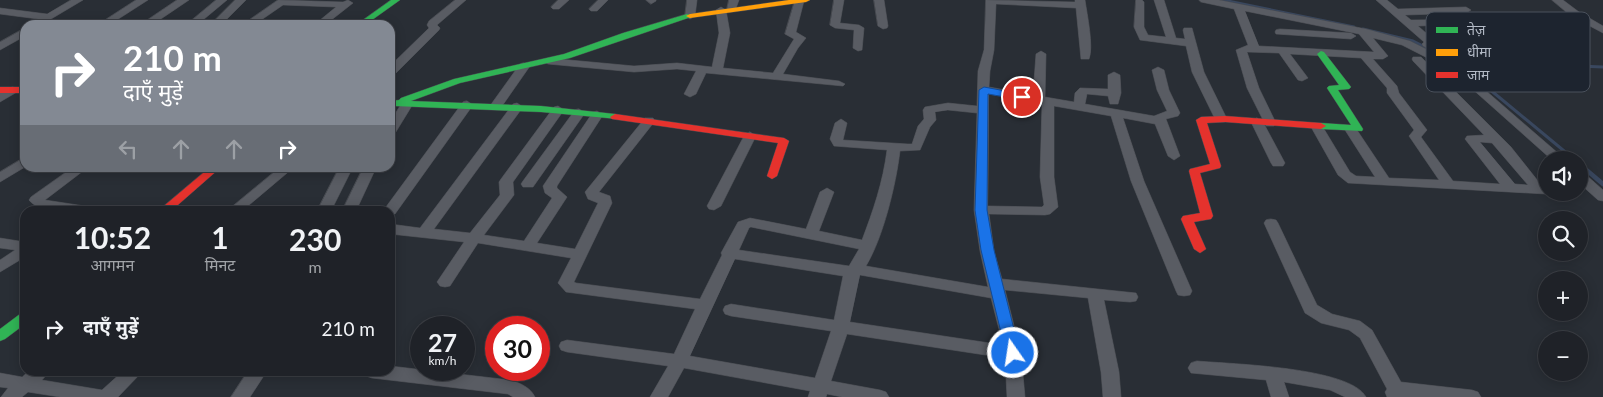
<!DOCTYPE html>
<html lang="hi">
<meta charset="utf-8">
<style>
body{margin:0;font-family:Lato,"Noto Sans Devanagari",sans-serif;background:#2c2f34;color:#f1f3f6;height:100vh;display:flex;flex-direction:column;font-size:19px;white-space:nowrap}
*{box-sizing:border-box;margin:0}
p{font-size:16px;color:#a1a4a8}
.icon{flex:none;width:28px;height:28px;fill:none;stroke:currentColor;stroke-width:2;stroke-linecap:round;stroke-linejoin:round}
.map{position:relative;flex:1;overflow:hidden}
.details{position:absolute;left:20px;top:206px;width:375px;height:170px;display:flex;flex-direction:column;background:#1f2228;border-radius:15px;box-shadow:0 2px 12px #0003,0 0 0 1px #3c3f45}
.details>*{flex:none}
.hud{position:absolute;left:20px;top:20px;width:375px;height:152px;border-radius:15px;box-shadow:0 2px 12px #0003,0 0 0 1px #3c3f45;background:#838993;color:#fff;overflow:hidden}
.controls{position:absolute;left:1538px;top:151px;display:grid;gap:10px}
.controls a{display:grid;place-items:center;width:50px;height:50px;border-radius:50%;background:#1f2228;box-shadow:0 2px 12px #0003,0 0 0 1px #3c3f45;font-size:25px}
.speed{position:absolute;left:410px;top:316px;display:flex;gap:10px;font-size:25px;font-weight:700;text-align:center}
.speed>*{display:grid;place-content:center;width:65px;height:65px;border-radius:50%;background:#1f2228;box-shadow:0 2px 12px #0003,0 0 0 1px #3c3f45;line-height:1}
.speed small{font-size:12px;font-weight:400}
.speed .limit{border:8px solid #d22;background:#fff;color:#111}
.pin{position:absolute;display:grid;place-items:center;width:42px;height:42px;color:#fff;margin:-21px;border:2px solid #fff;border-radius:50%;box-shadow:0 1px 5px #0007}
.me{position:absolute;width:55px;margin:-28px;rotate:347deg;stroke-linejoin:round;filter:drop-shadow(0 0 4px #0008)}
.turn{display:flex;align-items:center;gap:18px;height:105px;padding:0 20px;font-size:22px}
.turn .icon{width:65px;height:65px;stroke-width:2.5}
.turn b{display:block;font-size:35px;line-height:42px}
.lanes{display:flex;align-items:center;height:48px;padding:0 20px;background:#0003;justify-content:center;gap:25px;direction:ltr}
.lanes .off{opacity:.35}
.eta{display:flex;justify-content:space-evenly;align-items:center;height:85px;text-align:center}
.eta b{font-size:30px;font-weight:700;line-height:35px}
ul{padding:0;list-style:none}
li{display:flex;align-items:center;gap:15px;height:75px;padding:0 20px}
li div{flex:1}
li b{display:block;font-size:19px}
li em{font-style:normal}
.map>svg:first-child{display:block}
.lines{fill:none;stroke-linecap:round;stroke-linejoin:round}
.stream-far1{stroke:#39475e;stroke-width:3}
.stream{stroke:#39475e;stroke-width:4.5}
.street-casing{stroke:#474a50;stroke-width:1}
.fast-casing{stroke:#474a50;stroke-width:1}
.slow-casing{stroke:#474a50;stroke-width:1}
.jam-casing{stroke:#474a50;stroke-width:1}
.street{fill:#595c63;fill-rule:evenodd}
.fast{fill:#30b455;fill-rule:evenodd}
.slow{fill:#ff9f0a;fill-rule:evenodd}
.jam{fill:#e5322d;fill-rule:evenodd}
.route{fill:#1a73e8;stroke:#114b97}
.key{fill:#1d242f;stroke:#4a515c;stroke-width:1}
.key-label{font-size:14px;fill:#b3bac6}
</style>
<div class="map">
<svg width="1603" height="397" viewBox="0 0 1603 397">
<rect width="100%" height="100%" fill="#292e35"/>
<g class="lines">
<g class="stream-far1">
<path d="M1223,0L1354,27"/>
<path d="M1363,29L1413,41L1459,64L1575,160"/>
<path d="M1459,64L1478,62L1603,67"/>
<path d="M1579,163L1586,169"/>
</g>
<path class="stream" d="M1584,168L1603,184"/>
<g class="street-casing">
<g id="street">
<path d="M71,0H83L41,25H29L38,19L0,14V8L47,14Z"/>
<path d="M136,0H148L109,25L99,24Z"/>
<path d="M177,0H189L152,25H140Z"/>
<path d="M216,0H227L197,25H186Z"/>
<path d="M235,0H246L221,25H210Z"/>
<path d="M278,0L343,2L348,0L353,3L325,25H314L336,7L283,5L254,25H242Z"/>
<path d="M455,0H466L437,25L440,28L439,30L394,75L390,76V66L429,28L427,25L429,21Z"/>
<path d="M558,0H569L559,9H553L551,7Z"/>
<path d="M598,0H608L597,11H591L589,9Z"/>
<path d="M646,0H656V1L651,4Z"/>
<path d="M687,0H697L695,16L690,19L685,16Z"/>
<path d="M729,0H739L735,11H729L727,9Z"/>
<path d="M795,0L804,1L796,32L806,38L798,48L783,74L839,81L845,84L843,86L706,73L696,94L690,97L684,94L696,71L677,69L634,72L548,64L543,61L548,58L634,66L677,63L712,67L719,33L716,10L721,7L726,10L730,33L723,68L773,73L794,39L785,34Z"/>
<path d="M834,0H844L840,23L859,25L864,28L862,50L858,51L853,48L854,30L835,28L830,25Z"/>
<path d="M874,0H884L888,26L887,28L883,29L878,26Z"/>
<path d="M986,0L1075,2V0H1085C1087,14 1094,47 1089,59H1081L1076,8L996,4L994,50L990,71L989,87L1033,95L1036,54L1041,51L1046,54L1045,97L1074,102L1075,93L1080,88L1108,89V75L1114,72L1120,75L1121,93L1118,104H1110L1108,96L1087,94L1085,104L1154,116L1167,111L1157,90L1152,70L1158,67L1164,70L1169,90L1180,113L1178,116L1166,119L1180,156L1174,160L1168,156L1155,124L1123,118L1144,181L1192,291L1190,295L1184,296L1178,295L1176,291L1131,181L1111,116L1054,106V177L1058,207L1050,214L1045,215L989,214L994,251L1002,279L1136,293L1138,297L1136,301L1130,302L1104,300L1119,372L1121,397H1103L1101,372L1088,298L1005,290L1021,353L1025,397H1007L1005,358L847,334L831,381L880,390L886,392L889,397H842L827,394L826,397H808L810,391L684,368L668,397H650L668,366L567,352L561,350L559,346L561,342L567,340L674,354L695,309L566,292L558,283L571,258L478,243L450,286L445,287L440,286L437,282L464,242L390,234V224L420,228L513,104L517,103L523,107L434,229L470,233L500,195L499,182L501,179L554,107L558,106L564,110L513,182L514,195L484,235L524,241L552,198L545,193L543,186L593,112L597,111L603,115L557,186V188L567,197L537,243L575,249L598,203L588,199L585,192L645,118H653L655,121L599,192L610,196L612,203L574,282L576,283L700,299L722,255L721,253L738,222L750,218L806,229L820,192L827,188L834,192L819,231L862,240C873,211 883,182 887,150L834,146L830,139L835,123L841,119L847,123L843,140L908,144H912L918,126L924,119L923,110L925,107L948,103L977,106L978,71L984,50ZM989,94L1042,104L1040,177L1044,205L1042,207L988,206ZM948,110L977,113L974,210L980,251L988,287L866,266C883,238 896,185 900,151L920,150L930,127L936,120L935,112ZM751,227L859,249L849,266L739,250L749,228ZM735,259L843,276L834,320L731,304L725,306L723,310L725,314L731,316L831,331L815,378L690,356ZM860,275L991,298L1003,345L850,322Z"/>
<path d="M1136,0H1142L1144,2V27L1148,35L1166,37L1154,0H1164L1176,38L1185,39L1183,30L1184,28H1192L1204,72L1227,119L1225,122H1217L1215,119L1192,72L1186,46L1140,40L1134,27Z"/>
<path d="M1199,0H1219L1366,29L1410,41L1446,59L1449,58L1423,46L1422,44L1424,42L1376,0H1387L1398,9L1466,7L1471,10L1466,13L1405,15L1411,20L1509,19V23L1499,24L1548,58L1549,60L1548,62H1540L1486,24L1459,25L1498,54L1499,56L1498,58H1490L1446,25L1418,26L1441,46L1459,55L1460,60L1455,64L1566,160H1552L1451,70L1402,45L1373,38L1388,56L1383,59H1373L1397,86L1399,93L1427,130L1421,137L1453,181L1500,184L1465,139L1467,136L1484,135L1413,61L1412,59L1413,57H1421L1511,147L1542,186H1546V192H1551L1546,194L1348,183L1338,175L1311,127L1313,124H1321L1350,172L1356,176L1375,177L1345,130L1351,126L1355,127L1389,178L1439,180L1409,136L1414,130L1387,93V88L1361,58L1290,54L1308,78L1302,81L1298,80L1279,53L1247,52L1259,88L1276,123L1274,126H1266L1247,88L1236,50L1248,45L1234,9L1201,2ZM1245,11L1359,34L1374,52L1259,46ZM1480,142L1492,143L1528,185L1515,184Z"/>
<path d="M1552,0H1563L1579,12L1603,26V33L1571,16Z"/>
<path d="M25,28V36L0,50V42Z"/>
<path d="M1280,29L1351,33L1356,36L1351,39L1276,34L1275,32L1276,30Z"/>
<path d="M524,63L530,66L500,109H492L490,106L492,103L520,64Z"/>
<path d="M13,87L19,90L17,92L0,102V93Z"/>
<path d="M407,100L413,104L394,135L390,136V122L403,101Z"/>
<path d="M467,101L473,105L395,214L390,215V211H383L463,102Z"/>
<path d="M579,109L585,113L533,187H523L521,184L523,181L575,110Z"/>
<path d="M1257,118L1263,122L1285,163L1283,166H1273L1271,163L1251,122Z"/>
<path d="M750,132L756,136L721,206L714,210L709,209L707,206L744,136Z"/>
<path d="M25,157V167L0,182V172Z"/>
<path d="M72,168H87L45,200L91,207L96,208L98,211C80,211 40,215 29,200L31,197Z"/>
<path d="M279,168H293L242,211H227Z"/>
<path d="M339,168H349L351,171L331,211H317Z"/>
<path d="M363,168H376L356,211H342Z"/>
<path d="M1579,172L1584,173L1603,190V201L1598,200L1579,183Z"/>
<path d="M1271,219L1276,220L1278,223L1317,305L1332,314L1360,321L1372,330L1401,382L1472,390L1478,392L1481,397H1387L1385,392L1387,389L1360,338L1349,330L1321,323L1305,313L1264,223L1266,220Z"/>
<path d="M0,238L25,242V257L0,272V260L15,250L0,248Z"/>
<path d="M1197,361C1231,364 1350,367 1366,397H1345L1330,390L1284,382L1289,397H1271L1266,380L1191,373L1188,368L1191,363Z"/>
<path d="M390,366L510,380C520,383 530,387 535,397H513L508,394L372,378L366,376L363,371H390Z"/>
<path d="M29,371H50L42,380L102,390L123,371H143L118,397H60L28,392L22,397H1L8,388L0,387V373L22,377Z"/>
<path d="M248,371H267L250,397H231Z"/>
</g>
</g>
<g class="fast-casing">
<g id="fast">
<path d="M391,0H400L365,25H356Z"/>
<path d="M687,14L694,16L570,58L460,83L411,101L541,106L615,114L620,117L618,119L541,112L394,106L390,104L391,101L399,100L401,98L454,79L564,54L623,33Z"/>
<path d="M1321,51L1324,52L1351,87L1349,89L1338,90L1363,129L1362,131L1321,129L1316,126L1321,123L1351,125L1327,88L1329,86L1339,85L1317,54Z"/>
<path d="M25,312V324L5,339L0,341V329L20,314Z"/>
</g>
</g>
<g class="slow-casing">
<path id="slow" d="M789,0H810L806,2L690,18L686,16L690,14Z"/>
</g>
<g class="jam-casing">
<g id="jam">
<rect x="0" y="87" width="25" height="6"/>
<path d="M615,114L784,138L789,141L777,176L772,179L767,176L778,143L612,119L610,117Z"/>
<path d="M1225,116L1321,123L1326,126L1321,129L1225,122L1207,123L1221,166L1220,168L1200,173L1213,216L1211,219L1194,222L1206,249L1200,253L1194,249L1181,219L1183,216L1200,213L1189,171L1190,169L1210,164L1196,120L1201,117Z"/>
<path d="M209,168H220L171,211H158Z"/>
</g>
</g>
<use href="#street" class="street"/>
<use href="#fast" class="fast"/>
<use href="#slow" class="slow"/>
<use href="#jam" class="jam"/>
</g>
<path class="route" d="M984,87L1022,94L1027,97L1022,100L988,94L987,210L994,250L1020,353L1018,357L1013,358L1008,357L1006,353L981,250L975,210L979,90Z"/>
<rect x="1426" y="12" width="164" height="80" rx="8" class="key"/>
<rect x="1436" y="27" width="22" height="6" fill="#30b455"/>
<rect x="1436" y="49" width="22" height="7" fill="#ff9f0a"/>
<rect x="1436" y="72" width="22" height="6" fill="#e5322d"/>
<g class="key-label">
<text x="1467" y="35">तेज़</text>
<text x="1467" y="57">धीमा</text>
<text x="1467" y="80">जाम</text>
</g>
</svg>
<div class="controls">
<a><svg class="icon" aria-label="sound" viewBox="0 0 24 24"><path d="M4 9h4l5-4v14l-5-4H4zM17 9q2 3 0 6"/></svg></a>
<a><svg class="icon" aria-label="search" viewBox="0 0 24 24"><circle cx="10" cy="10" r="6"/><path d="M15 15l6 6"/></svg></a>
<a>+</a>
<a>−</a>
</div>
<div class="speed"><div>27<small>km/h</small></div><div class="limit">30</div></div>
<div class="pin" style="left:1022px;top:97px;background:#d93025"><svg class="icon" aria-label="arrive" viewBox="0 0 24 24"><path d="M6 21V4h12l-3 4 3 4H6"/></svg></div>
<svg class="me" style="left:1013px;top:353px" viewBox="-20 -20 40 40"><circle r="17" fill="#1a73e8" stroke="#fff" stroke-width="3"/><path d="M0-11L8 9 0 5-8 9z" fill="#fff"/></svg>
<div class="hud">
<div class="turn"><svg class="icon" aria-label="right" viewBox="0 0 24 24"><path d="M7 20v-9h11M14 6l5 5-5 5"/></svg><div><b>210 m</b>दाएँ मुड़ें</div></div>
<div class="lanes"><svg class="icon off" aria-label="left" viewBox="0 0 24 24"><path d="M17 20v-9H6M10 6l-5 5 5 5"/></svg><svg class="icon off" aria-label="ahead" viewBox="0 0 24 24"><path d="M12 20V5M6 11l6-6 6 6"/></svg><svg class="icon off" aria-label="ahead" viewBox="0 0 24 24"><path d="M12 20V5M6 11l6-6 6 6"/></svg><svg class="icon" aria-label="right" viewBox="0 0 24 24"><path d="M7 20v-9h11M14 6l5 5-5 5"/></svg></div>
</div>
<section class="details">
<div class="eta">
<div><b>10:52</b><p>आगमन</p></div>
<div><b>1</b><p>मिनट</p></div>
<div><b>230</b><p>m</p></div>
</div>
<ul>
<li><svg class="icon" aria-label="right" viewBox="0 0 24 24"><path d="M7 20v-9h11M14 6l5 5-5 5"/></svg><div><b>दाएँ मुड़ें</b></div><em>210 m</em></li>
</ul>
</section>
</div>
